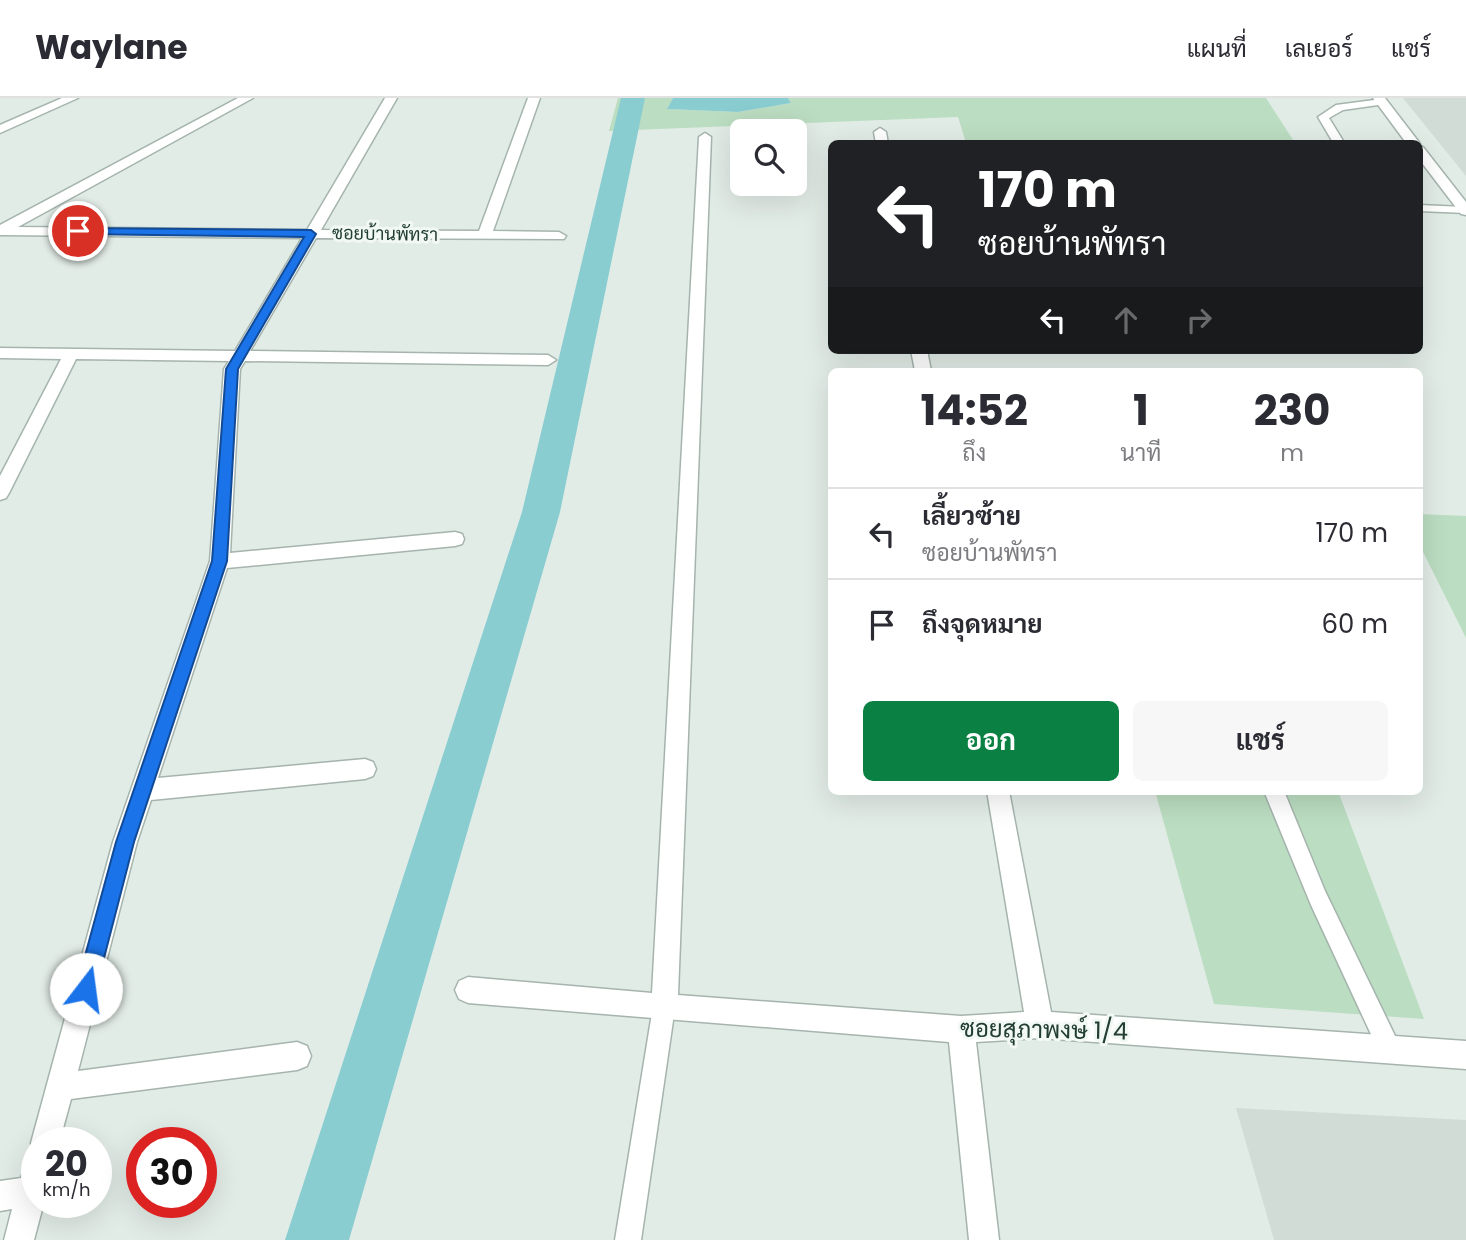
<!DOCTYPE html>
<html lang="th">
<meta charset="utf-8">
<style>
body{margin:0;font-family:Poppins,Sarabun,sans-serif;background:#f7f7f7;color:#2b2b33;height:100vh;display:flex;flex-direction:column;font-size:26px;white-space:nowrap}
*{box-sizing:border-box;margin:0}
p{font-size:23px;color:#7c7c81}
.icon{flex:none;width:38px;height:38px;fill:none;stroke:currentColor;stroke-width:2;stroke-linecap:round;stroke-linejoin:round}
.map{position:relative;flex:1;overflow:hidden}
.panel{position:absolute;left:828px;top:270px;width:595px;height:427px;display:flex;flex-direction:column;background:#fff;border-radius:10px;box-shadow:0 7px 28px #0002}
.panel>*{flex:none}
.banner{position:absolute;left:828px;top:42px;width:595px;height:214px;border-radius:10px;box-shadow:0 7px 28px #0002;background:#202124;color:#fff;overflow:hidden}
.buttons{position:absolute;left:730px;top:21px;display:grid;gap:14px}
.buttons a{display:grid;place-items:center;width:77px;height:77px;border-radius:10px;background:#fff;box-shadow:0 7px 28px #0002;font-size:35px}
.speed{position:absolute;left:21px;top:1029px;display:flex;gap:14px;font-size:35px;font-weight:700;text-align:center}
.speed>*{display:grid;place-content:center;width:91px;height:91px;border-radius:50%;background:#fff;box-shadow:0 7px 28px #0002;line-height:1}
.speed small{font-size:18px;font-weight:400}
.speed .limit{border:10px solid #d22;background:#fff;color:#111}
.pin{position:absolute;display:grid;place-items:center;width:60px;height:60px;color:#fff;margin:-30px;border:4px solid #fff;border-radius:50%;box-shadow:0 2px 7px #0007}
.me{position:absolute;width:77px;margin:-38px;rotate:15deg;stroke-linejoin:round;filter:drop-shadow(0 0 5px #0008)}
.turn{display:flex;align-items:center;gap:24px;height:147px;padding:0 35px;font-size:32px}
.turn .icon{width:91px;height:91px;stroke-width:2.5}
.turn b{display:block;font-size:49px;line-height:60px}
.lanes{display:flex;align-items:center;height:66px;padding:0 35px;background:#0003;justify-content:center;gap:35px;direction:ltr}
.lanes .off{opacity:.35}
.eta{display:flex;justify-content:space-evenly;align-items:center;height:119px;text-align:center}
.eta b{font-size:42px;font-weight:700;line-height:49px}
.cta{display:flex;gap:14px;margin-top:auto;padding:14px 35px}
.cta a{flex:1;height:80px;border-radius:10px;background:#0b8043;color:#fff;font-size:28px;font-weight:700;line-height:80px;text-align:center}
.cta a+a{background:#f7f7f7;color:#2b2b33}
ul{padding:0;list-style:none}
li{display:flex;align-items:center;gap:21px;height:91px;padding:0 35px;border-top:2px solid #e1e1e2}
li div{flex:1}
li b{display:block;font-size:26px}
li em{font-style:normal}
header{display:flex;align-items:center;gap:42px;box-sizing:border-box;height:98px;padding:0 35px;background:#fff;border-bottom:2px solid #e1e1e2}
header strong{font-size:33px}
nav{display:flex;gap:38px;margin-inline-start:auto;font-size:24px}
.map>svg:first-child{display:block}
.built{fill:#d0dcd5}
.green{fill:#bbddc1}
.water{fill:#8acdd1}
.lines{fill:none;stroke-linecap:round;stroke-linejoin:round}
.canal{fill:#8acdd1;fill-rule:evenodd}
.service-casing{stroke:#a5b4ad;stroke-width:3}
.minor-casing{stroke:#a5b4ad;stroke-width:3}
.service{fill:#fff;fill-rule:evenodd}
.minor{fill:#fff;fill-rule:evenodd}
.route{fill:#1a73e8;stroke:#114b97;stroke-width:2}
.labels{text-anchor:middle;stroke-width:6;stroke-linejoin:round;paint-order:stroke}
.far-street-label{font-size:18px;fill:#223d33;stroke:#f2f9f5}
.near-street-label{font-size:24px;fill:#223d33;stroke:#f2f9f5}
</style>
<header>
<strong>Waylane</strong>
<nav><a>แผนที่</a><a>เลเยอร์</a><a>แชร์</a></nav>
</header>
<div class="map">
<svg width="1466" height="1142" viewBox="0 0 1466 1142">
<rect width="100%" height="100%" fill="#e2ece7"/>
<g class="built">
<path d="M1403,0H1466V78Z"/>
<path d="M1236,1010L1466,1022V1142H1274Z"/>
</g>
<g class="green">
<path d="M618,0H673L667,11L738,14L791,5L788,0H1266L1295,45H966L958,19L609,33Z"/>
<path d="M1419,416L1466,418V540L1419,446Z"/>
<path d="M1155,693H1338L1424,921L1214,906Z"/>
</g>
<path class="water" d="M673,0H788L791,5L738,14L667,11Z"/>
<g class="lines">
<path class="canal" d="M621,0H645L560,414L349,1142H285L522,414Z"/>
<g class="service-casing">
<g id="service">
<path d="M1382,1L1385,2V6L1343,12L1329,20L1345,46H1334L1318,19L1336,7Z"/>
<path d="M1419,107L1465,109L1466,115L1419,113Z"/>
<path d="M1264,693H1284L1325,793L1398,944L1401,952L1398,960L1390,963L1382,960L1311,807Z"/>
<path d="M664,898L672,901L675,909L641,1142H615L653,909L656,901Z"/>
</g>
</g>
<g class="minor-casing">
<g id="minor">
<path d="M62,0H78L0,35V27Z"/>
<path d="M238,0H253L18,129L307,132L385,0H397L321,132L479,133L528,0H540L493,133L559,134L566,138L564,141L316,140L250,253L548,257L556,262L548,267L245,263L240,271L230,455L455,434L462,436L464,441L462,446L455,448L227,470L158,680L365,661L373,664L376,671L373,678L365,681L151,702L137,744L78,973L297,944L307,948L311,958L307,968L297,972L71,1001L59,1045H37V1056L31,1045L113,744L210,463L224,271L229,263L76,261L9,395L6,400L0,402V378L61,261L0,260V250L235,253L302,140L0,137V127Z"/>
<path d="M1373,0H1385L1418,43L1420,46L1419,47L1407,46Z"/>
<path d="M880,30L886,34L888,46H876L874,34Z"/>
<path d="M705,35L711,39L678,897L961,918L1024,914L987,693H1009L1051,914L1466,943V971L1040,940L976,944L999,1142H969L949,944L468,905L459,901L455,892L459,883L468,879L652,895L699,39Z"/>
<path d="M1419,48L1423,49L1466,104V117L1461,116L1419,61Z"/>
<path d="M911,252H927L931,273H915Z"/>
<path d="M37,1060V1104H44L34,1142H4L12,1111L0,1113V1083L21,1080L27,1064Z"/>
</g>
</g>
<use href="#service" class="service"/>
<use href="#minor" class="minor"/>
</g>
<path class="route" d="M78,130L311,132L316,136L238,271L227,463L134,744L96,891L93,898L86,901L79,898L76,891L116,744L212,463L226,271L304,139L74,136V131Z"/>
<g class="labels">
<g class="far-street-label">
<text transform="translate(385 136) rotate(1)" y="6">ซอยบ้านพัทรา</text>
</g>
<g class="near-street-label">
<text transform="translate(1044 932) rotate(1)" y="8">ซอยสุภาพงษ์ 1/4</text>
</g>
</g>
</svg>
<div class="buttons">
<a><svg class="icon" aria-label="search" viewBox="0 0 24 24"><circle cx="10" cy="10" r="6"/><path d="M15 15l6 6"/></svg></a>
</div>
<div class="speed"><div>20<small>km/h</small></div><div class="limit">30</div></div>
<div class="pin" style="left:78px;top:133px;background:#d93025"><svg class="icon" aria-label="arrive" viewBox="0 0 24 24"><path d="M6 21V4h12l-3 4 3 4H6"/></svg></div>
<svg class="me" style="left:86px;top:891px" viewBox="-20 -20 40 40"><circle r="19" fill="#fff"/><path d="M0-13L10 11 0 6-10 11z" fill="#1a73e8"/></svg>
<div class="banner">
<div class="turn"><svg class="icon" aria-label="left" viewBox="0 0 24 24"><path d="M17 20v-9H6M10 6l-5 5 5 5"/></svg><div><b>170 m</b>ซอยบ้านพัทรา</div></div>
<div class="lanes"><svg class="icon" aria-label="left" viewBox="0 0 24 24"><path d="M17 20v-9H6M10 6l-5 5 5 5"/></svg><svg class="icon off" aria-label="ahead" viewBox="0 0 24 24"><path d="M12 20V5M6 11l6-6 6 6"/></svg><svg class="icon off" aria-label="right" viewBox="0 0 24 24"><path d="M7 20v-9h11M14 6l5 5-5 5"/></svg></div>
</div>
<section class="panel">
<div class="eta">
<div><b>14:52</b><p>ถึง</p></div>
<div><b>1</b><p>นาที</p></div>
<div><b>230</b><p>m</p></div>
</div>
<ul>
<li><svg class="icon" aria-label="left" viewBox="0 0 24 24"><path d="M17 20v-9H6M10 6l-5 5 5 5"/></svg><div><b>เลี้ยวซ้าย</b><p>ซอยบ้านพัทรา</p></div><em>170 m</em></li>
<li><svg class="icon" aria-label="arrive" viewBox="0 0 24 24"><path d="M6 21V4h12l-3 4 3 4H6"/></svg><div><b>ถึงจุดหมาย</b></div><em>60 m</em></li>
</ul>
<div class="cta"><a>ออก</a><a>แชร์</a></div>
</section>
</div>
